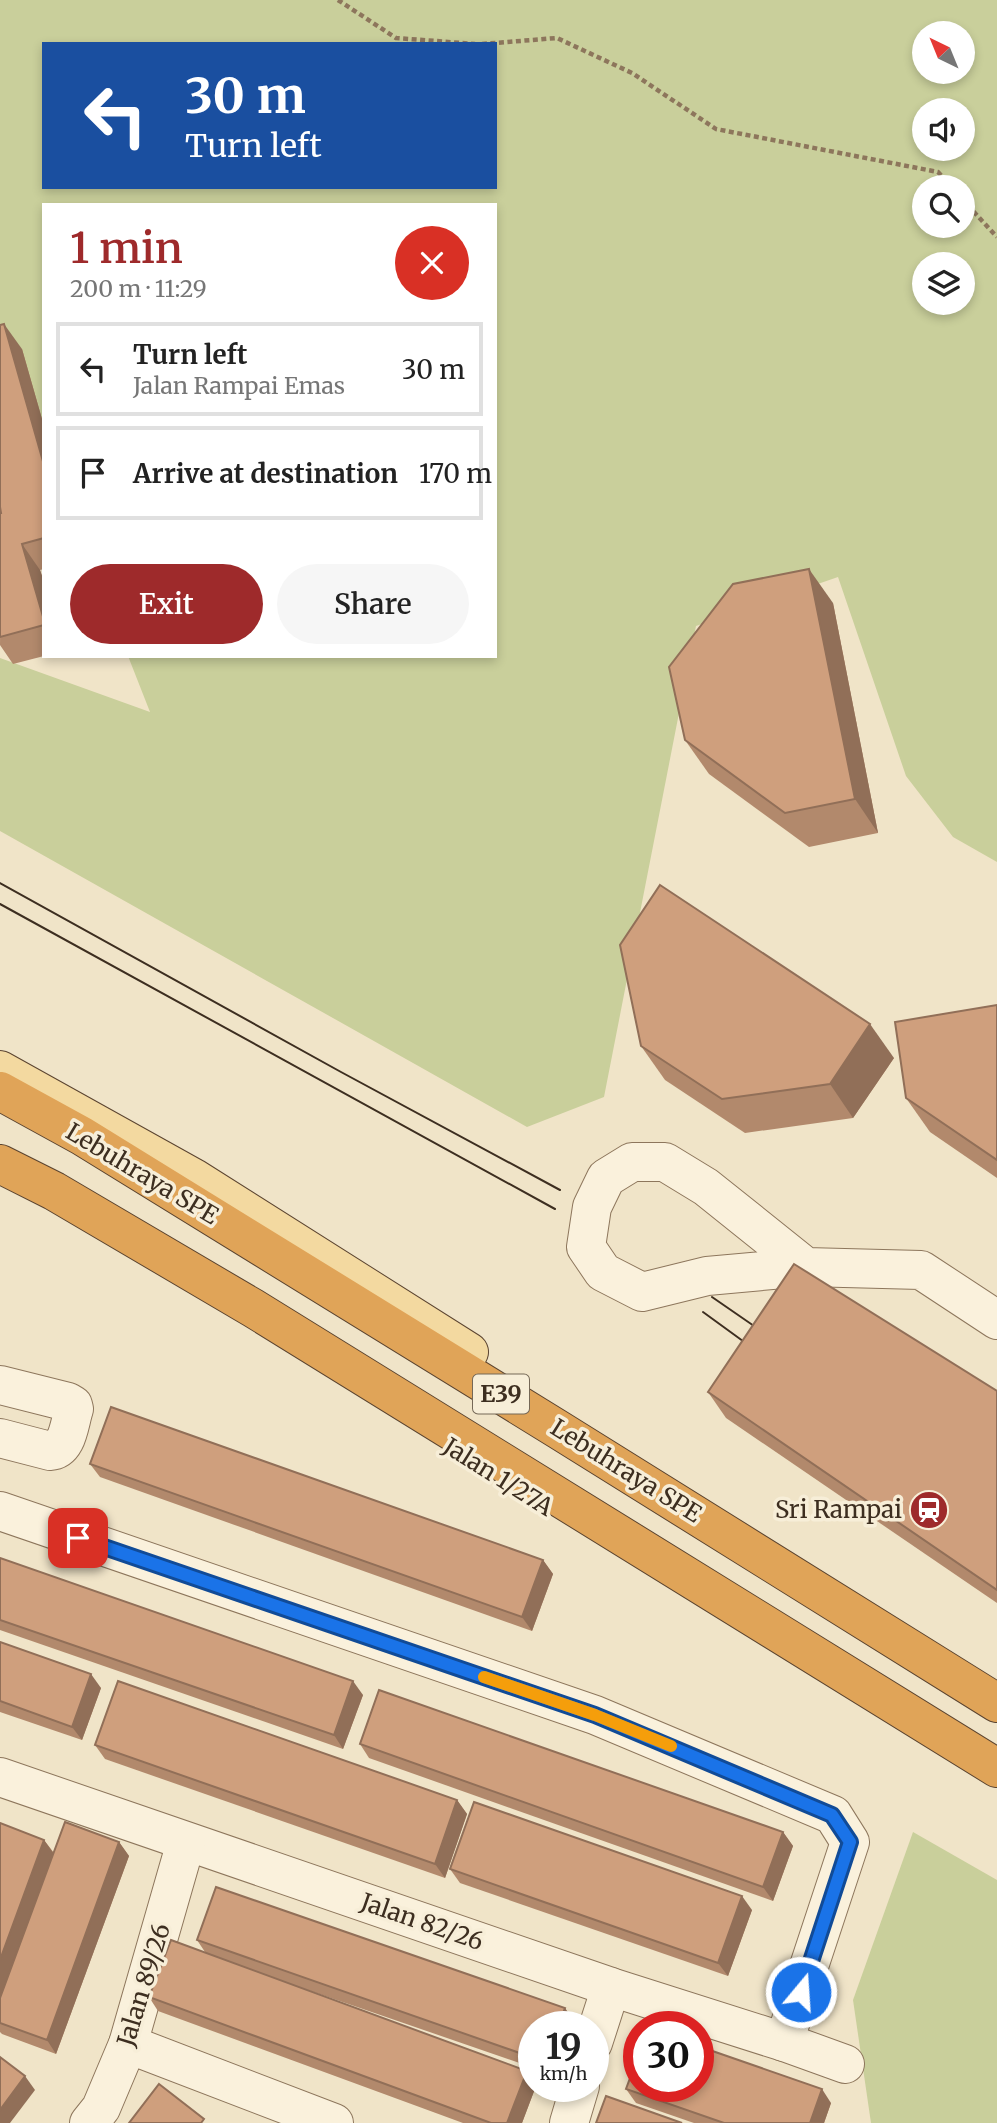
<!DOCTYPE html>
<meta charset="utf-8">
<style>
body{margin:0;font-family:Merriweather,serif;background:#f6f6f6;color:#222;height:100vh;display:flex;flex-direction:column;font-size:26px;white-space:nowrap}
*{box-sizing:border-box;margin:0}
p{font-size:23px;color:#767676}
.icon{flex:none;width:38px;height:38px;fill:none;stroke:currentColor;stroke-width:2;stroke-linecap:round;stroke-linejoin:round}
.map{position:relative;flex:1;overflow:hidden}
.details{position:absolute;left:42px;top:203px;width:455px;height:455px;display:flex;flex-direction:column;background:#fff;border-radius:0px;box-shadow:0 4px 10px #0003}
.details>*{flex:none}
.hud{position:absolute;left:42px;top:42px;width:455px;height:147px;border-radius:0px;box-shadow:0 4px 10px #0003;background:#1a4fa0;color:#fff;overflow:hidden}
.needle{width:46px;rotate:317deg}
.controls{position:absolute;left:912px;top:21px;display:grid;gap:14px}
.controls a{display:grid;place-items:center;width:63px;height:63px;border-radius:50%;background:#fff;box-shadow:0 4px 10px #0003;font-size:35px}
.speed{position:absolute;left:518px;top:2011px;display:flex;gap:14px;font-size:35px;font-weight:700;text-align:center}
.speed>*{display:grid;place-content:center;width:91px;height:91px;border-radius:50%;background:#fff;box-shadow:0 4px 10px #0003;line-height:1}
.speed small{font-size:18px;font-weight:400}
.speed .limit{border:10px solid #d22;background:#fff;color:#111}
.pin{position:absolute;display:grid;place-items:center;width:60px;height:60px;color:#fff;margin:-30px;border-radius:14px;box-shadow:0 4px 10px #0006}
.me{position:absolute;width:77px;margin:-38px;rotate:18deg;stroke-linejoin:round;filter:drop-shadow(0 0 5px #0008)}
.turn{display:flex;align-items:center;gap:24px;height:147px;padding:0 28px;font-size:32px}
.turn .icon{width:91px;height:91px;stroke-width:2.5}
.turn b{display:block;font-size:49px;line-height:60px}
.round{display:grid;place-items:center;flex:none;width:74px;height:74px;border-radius:37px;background:#f6f6f6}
.overview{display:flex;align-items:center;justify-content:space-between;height:119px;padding:0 28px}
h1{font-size:42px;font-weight:600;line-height:52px;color:#9e2a2b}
.action{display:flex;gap:14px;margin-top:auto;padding:14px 28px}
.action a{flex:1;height:80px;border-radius:42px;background:#9e2a2b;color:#fff;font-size:28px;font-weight:600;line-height:80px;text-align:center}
.action a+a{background:#f6f6f6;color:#222}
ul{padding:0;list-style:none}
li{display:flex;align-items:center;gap:21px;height:94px;margin:0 14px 10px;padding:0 14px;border:4px solid #e0e0e0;border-radius:0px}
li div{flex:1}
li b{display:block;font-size:26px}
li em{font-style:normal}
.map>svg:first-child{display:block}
.green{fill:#c9cf9b;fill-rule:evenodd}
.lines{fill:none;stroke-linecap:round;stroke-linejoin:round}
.minor-casing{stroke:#8d765c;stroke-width:40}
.major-casing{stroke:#5b4430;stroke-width:40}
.highway-casing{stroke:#5b4430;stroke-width:40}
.path{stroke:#8d765c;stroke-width:4.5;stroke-dasharray:5 3.5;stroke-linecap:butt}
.minor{stroke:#faf1dc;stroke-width:38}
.major{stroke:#f3d9a0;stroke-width:38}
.highway{stroke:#e0a458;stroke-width:38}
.tram{stroke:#3d2e20;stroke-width:2}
.wall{fill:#b2896c}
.shaded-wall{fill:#916f58}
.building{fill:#cf9f7d;stroke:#916f58;stroke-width:2}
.route-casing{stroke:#114b97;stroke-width:18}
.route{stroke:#1a73e8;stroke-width:12}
.slow{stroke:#f59e0b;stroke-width:12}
.labels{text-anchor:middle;stroke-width:7;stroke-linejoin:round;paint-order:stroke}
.shield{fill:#f7eed8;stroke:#756857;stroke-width:2}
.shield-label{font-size:23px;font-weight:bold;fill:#3d2e20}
.street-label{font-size:24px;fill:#3d2e20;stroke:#f7eed8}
.poi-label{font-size:24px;fill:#3d2e20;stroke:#f7eed8;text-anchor:end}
</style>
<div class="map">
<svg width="997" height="2123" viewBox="0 0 997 2123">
<rect width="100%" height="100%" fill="#f0e4c8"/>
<g class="green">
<path d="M0,0H997V862L953,837L906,776L838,577L696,626L604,1097L527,1127L0,831V658L150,712L128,656H495V205H44V456L0,352ZM924,33H962V72H924ZM44,44H495V187H44ZM924,110H962V149H924ZM924,187H962V226H924ZM924,264H962V303H924Z"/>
<path d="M913,1832L997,1880V2123H871L853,2000Z"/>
</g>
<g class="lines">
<g class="minor-casing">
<g id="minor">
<path d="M806,1267L706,1187L665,1162H632L606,1178L592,1207L586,1247L603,1272L642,1292L707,1276L806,1267L921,1270L997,1320"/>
<path d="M0,1385L68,1402L73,1405L74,1409C69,1424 68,1450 50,1451L0,1438"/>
<path d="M0,1511L595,1715L833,1815L850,1842L784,2042"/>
<path d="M0,1777L611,1987L784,2042L845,2064"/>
<path d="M593,2043L611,1987"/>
<path d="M128,2044L334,2123"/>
<path d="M89,2123L101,2108L128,2044L186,1842"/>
<path d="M569,2123L580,2086"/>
</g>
</g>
<g class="major-casing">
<path id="major" d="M0,1070L194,1178L469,1352"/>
</g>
<g class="highway-casing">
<g id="highway">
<path d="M0,1091L82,1136L559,1430L997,1703"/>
<path d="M0,1164L54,1191L253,1308L997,1768"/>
</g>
</g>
<g class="path">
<path d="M338,0L396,38L475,44"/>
<path d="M482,44L557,38L632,73L716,129L938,172L952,187"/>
<path d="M962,199L997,237"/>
</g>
<use href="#minor" class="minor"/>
<use href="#major" class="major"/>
<use href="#highway" class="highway"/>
<g class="tram">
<path d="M0,883L341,1072L560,1190"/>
<path d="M0,904L555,1209"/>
<path d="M712,1297L770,1337"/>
<path d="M703,1312L758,1352"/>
</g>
</g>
<g class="wall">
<path d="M22,349L44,426V569L40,570L44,582V656L13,664L0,645L1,513Z"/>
<path d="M833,603L878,833L809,847L709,774L685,740Z"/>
<path d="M997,1005V1178L930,1132L906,1098Z"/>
<path d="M641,1046L894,1058L853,1118L745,1133L665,1080Z"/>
<path d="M997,1391V1603L726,1418L708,1392Z"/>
<path d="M90,1464L543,1560L553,1574L532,1631L100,1477Z"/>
<path d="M0,1558L363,1695L343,1749L0,1630Z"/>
<path d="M0,1642L101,1688L82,1740L0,1712Z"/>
<path d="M360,1744L783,1832L793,1846L773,1901L369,1758Z"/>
<path d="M95,1745L457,1800L467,1814L445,1878L105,1759Z"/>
<path d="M0,1823L44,1840L54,1853L119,1842L129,1856L56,2054L2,2034L0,2032Z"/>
<path d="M450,1869L752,1910L728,1976L460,1883Z"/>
<path d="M197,1940L565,2008L574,2022L534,2026V2068L273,1978L534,2086H536L522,2123H463L158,2011L149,1997L205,1952Z"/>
<path d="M626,2089L831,2103L824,2123H694L636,2103Z"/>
</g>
<g class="shaded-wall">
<path d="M4,324L22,349L44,426V465Z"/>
<path d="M22,544L40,570L44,582V620Z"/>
<path d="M809,569L833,603L878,833L855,799Z"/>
<path d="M870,1024L894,1058L853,1118L830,1084Z"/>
<path d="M543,1560L553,1574L532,1631L522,1617Z"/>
<path d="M91,1674L101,1688L82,1740L72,1727Z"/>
<path d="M353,1681L363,1695L343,1749L334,1735Z"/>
<path d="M457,1800L467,1814L445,1878L435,1864Z"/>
<path d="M783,1832L793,1846L773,1901L763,1887Z"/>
<path d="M44,1840L54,1854L0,2000V1960Z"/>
<path d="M119,1842L129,1856L56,2054L47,2040Z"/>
<path d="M742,1896L752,1910L728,1976L718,1963Z"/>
<path d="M565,2008L574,2022L573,2026H558Z"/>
<path d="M527,2071L534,2081V2086H536L522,2123H507Z"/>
<path d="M25,2076L35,2090L10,2123H0V2110Z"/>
<path d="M822,2089L831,2103L824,2123H810Z"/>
</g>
<g class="building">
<path d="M4,324L44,465V538L22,544L44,620V625L0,637V513H1L0,507V325Z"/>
<path d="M809,569L855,799L785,813L685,740L669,667L733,584Z"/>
<path d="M660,885L870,1024L830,1084L722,1099L641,1046L620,945Z"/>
<path d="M997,1005V1160L906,1098L895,1022Z"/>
<path d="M794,1264L997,1391V1590L708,1392Z"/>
<path d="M111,1407L543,1560L522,1617L90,1464Z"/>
<path d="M0,1558L353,1681L334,1735L0,1620Z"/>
<path d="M0,1642L91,1674L72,1727L0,1701Z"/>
<path d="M118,1681L457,1800L435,1864L95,1745Z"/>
<path d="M379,1690L783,1832L763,1887L360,1744Z"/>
<path d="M474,1802L742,1896L718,1963L450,1869Z"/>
<path d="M65,1822L119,1842L47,2040L0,2023V1998Z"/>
<path d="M0,1823L44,1840L0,1960Z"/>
<path d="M216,1887L565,2008L558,2026H534V2058L197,1940Z"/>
<path d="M171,1940L527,2071L507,2123H491L149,1997Z"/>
<path d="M698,2046L822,2089L810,2123H724L626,2089L639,2054V2086H698Z"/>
<path d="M0,2057L25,2076L0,2110Z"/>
<path d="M159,2084L204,2119L201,2123H129Z"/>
<path d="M606,2096L682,2123H596Z"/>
</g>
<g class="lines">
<g class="route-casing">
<path id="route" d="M78,1538L595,1715L832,1815L850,1842L801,1992"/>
</g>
<use href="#route" class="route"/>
<path class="slow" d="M484,1677L595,1715L671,1746"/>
</g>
<defs>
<g id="station-disc" transform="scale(2.0125)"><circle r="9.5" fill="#9e2a2b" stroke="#f7eed8"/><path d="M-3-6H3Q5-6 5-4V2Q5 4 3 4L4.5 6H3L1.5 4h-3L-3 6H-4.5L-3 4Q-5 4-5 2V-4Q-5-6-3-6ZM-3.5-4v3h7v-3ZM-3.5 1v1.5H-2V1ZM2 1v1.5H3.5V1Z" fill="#fff"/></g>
</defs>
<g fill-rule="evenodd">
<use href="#station-disc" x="929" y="1510"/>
</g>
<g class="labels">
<rect class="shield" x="473" y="1374.5" width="56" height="39" rx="5"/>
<g class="shield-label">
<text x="501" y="1402">E39</text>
</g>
<g class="street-label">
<text transform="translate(142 1174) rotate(31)" y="8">Lebuhraya SPE</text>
<text transform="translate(626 1471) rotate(32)" y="8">Lebuhraya SPE</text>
<text transform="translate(498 1477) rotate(32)" y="8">Jalan 1/27A</text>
<text transform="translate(422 1922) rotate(19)" y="8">Jalan 82/26</text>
<text transform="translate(144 1985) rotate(-73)" y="8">Jalan 89/26</text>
</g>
<g class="poi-label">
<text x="902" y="1518">Sri Rampai</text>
</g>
</g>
</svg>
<div class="controls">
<a><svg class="needle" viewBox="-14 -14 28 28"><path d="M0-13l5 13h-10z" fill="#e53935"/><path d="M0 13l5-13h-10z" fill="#767676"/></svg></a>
<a><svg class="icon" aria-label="sound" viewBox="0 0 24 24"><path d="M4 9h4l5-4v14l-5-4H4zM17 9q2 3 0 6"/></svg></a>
<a><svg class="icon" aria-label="search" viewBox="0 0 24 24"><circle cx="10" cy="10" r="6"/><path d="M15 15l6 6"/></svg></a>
<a><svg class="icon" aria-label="layers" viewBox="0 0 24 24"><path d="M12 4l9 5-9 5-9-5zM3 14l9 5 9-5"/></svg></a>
</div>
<div class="speed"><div>19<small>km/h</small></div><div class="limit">30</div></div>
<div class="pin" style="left:78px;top:1538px;background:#d93025"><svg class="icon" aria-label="arrive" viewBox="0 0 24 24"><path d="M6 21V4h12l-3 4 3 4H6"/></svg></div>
<svg class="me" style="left:801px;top:1992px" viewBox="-20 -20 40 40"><circle r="17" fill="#1a73e8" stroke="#fff" stroke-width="3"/><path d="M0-11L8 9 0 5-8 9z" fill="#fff"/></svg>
<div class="hud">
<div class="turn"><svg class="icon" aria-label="left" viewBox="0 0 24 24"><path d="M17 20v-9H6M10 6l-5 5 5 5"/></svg><div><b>30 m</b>Turn left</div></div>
</div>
<section class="details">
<div class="overview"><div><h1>1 min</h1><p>200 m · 11:29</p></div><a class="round" style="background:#d93025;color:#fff"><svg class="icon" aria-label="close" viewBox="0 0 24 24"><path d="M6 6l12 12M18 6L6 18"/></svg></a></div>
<ul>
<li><svg class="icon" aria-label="left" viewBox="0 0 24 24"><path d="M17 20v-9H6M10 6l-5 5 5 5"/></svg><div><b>Turn left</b><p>Jalan Rampai Emas</p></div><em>30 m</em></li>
<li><svg class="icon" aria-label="arrive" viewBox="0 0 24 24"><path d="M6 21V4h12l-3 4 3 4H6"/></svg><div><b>Arrive at destination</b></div><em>170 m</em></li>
</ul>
<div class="action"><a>Exit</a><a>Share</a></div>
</section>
</div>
